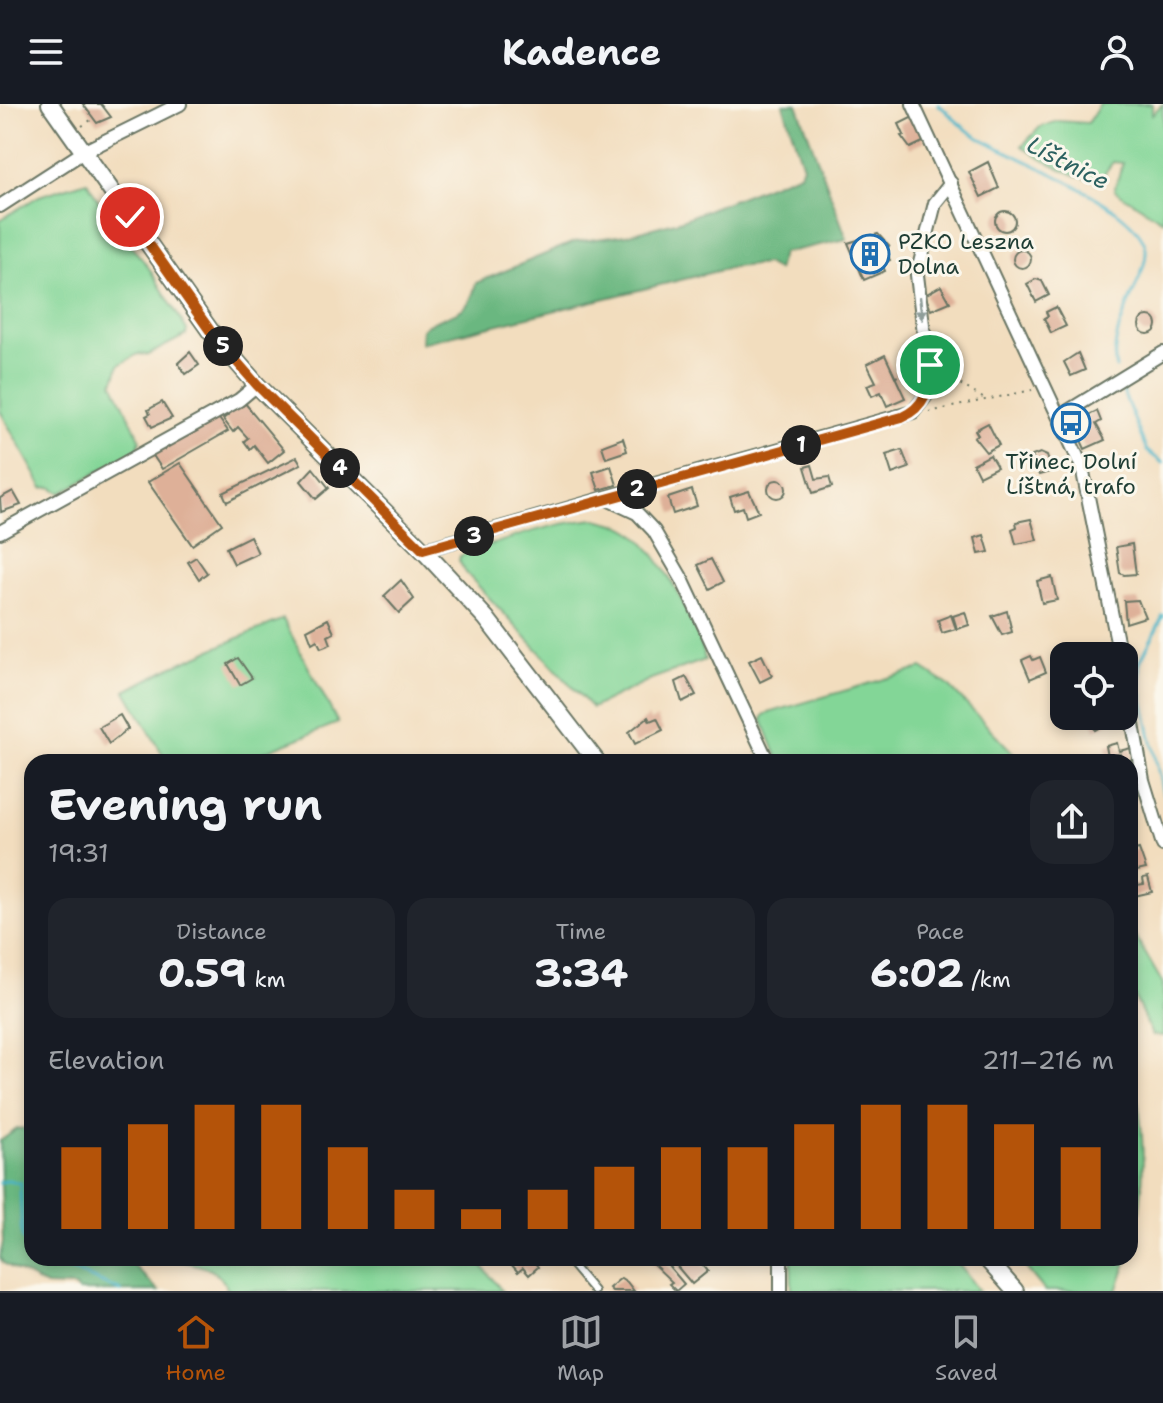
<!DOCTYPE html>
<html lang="en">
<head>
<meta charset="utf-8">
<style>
	body { margin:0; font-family:"Shantell Sans",sans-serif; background:#20242c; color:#f1f3f6; height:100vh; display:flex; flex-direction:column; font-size:30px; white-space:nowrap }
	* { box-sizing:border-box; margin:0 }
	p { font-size:26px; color:#9ea1a6 }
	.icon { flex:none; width:44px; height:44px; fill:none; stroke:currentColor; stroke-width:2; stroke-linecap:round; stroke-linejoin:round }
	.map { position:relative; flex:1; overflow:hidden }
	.drawer { position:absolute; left:24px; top:650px; width:1114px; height:512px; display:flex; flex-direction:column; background:#171b24; border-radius:24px; box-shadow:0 4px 12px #0003 }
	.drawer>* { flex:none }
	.buttons { position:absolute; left:1050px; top:538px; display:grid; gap:16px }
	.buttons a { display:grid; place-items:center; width:88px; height:88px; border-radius:16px; background:#171b24; box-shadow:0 4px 12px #0003; font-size:40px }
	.pin { position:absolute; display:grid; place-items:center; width:68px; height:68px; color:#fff; margin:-34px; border:4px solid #fff; border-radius:50%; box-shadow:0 2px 8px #0007 }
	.km { position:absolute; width:40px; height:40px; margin:-20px; border-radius:50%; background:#222; color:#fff; font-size:22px; line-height:40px; text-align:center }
	.round { display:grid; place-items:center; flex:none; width:84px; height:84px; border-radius:24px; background:#20242c }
	.overview { display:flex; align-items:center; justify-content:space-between; height:136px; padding:0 24px }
	h1 { font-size:44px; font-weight:700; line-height:60px }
	.stats { display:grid; grid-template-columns:repeat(3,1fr); gap:12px; height:136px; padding:8px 24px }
	.stats div { display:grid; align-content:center; border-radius:20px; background:#20242c; text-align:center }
	.stats b { font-size:40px; font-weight:700 }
	.stats small { font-size:22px; font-weight:400 }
	.stats p { font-size:22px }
	.chart { height:224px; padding:16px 24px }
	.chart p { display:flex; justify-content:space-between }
	.chart svg { width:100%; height:144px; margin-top:8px; stroke:#b45309; stroke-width:6 }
	header { display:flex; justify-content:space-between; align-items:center; height:104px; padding:0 24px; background:#171b24; font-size:36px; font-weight:700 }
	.dock { display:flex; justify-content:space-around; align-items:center; height:112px; border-top:2px solid #363941; background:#171b24; font-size:22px; color:#9ea1a6 }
	.dock a { display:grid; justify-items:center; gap:4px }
	.dock .current { color:#b45309 }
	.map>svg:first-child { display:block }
</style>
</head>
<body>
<header><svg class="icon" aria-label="menu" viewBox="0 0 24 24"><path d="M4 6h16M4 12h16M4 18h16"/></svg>Kadence<svg class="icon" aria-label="person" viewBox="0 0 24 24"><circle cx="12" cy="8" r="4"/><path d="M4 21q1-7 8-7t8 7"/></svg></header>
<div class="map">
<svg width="1163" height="1187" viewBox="0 0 1163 1187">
	<rect width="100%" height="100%" fill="#fbf7ec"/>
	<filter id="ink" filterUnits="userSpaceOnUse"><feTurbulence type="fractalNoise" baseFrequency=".0125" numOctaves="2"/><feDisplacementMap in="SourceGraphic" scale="16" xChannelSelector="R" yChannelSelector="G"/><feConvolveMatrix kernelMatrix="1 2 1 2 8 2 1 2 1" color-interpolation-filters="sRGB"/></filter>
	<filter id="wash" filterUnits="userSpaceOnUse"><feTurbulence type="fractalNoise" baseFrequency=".006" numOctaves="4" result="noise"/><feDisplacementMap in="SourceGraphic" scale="32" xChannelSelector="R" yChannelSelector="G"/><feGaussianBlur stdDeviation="1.8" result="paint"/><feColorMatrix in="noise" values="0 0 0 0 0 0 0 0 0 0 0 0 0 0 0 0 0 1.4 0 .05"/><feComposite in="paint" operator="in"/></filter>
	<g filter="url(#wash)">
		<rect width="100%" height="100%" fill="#f2ddbe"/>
		<g fill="#83d697" stroke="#518a66" stroke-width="2">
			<path d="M1100,0h52v10l11,-10v117l-49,-31 9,-27 -10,-1 -12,16c-13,9 -66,-22 -79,-32l18,-19 18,-6 30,2z"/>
			<polygon points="87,77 113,121 147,161 187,226 186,231 148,251 138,250 119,261 113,279 140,335 138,345 61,389 51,383 43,384 0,307 0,116 39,92"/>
			<path d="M596,415c11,3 26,5 35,12 31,24 66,92 74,129l-54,19 -59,29 -126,-135 -7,-12 1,-5c44,-16 89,-33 136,-37z"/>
			<polygon points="283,515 338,619 239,658 167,658 126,587 171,563"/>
			<polygon points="922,564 948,581 1022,658 779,658 762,615 765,610"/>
			<polygon points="1133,828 1163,880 1163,932 1152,931 1130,883 1130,829"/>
			<path d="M1130,967c17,52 17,128 0,181z"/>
			<path d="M162,1154h314l26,33h-274c-9,-28 -41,-28 -66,-33z"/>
			<polygon points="791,1154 954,1154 979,1187 792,1187"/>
			<polygon points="1018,1154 1128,1154 1117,1187 1045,1187"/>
		</g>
		<g fill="#6ab780" stroke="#447a5a" stroke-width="2">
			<path d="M783,0h14l50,135 -65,14 -5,17 -11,-6 -32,3 -313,76 1,-14c28,-21 46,-8 54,-46l98,-41 52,-7 53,-14 121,-48 3,-7z"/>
			<polygon points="32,1024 32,1154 126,1154 159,1187 78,1187 74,1183 46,1182 3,1159 0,1153 3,1138 0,1037 17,1025"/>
		</g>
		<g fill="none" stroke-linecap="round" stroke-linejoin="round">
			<g stroke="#4ab4c7" stroke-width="3">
				<path d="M938,0c12,10 24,24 38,32 41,23 152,65 169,108 9,26 -39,81 -29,124"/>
				<polyline points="1121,283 1147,347 1163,359"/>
				<polyline points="1163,512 1140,558 1141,586 1163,690"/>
				<polyline points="0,1079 8,1076 20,1079 22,1133 32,1145"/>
				<polyline points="44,1154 121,1187"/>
			</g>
		</g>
		<g id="blocks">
			<g fill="#deb098">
				<polygon points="83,0 101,0 111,13 97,19"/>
				<polygon points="913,13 925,37 910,44 901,32 904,31 899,20"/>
				<polygon points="988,58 999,84 981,93 969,68"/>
				<circle cx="1005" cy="117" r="10"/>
				<polygon points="878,130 889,142 884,144 890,156 882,160 885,167 864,176 848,139"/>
				<circle cx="1022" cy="155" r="9"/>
				<polygon points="1036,175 1042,177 1049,191 1036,198 1027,180"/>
				<polygon points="941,182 950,198 931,206 925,191"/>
				<polygon points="1056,203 1066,222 1051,229 1044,214 1048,212 1046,208"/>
				<circle cx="1148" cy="221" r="9"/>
				<polygon points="190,248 199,261 186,270 178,259"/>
				<polygon points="1078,249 1085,266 1071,272 1064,258"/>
				<polygon points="885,251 905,294 887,302 881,288 872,292 867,281 876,278 867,260"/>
				<polygon points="162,298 172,314 152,323 146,312 150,310 148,306"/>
				<polygon points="244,298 284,346 268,359 254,341 250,345 244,337 248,334 238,323 233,328 223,315"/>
				<polygon points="1097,307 1101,317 1096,320 1105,336 1085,345 1073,319"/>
				<polygon points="217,312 228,327 162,365 152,350"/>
				<polygon points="988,319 999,341 986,348 974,333 978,331 975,326"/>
				<polygon points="623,334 627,347 606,354 602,342"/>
				<polygon points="902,346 909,364 892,370 886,351"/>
				<polygon points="1040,349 1047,352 1052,367 1039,371 1032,352"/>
				<polygon points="990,351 997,363 979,372 973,360"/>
				<polygon points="297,353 301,360 227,398 223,389"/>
				<polygon points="180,359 222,420 192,441 148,378"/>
				<polygon points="812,361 816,375 829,373 832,383 813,389 805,363"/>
				<polygon points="611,362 617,381 599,386 593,368"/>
				<polygon points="313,364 329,384 316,395 301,377"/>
				<circle cx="777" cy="385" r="9"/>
				<polygon points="692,386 697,402 673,410 668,394"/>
				<polygon points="13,387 21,401 1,408 0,394"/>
				<polygon points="749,387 759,408 746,413 743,403 734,406 730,393"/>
				<polygon points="1031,415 1037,436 1016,440 1012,425 1017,423 1016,418"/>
				<polygon points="984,431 989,448 979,450 975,434"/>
				<polygon points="250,432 258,449 234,460 226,444"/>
				<polygon points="1132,440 1136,470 1124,471 1120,469 1116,443"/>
				<polygon points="196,453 207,469 199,475 188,458"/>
				<polygon points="711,455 723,478 710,485 698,461"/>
				<polygon points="1052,473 1057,496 1042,499 1037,477"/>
				<polygon points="401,476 414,495 399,509 384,492"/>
				<polygon points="1138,496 1145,513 1126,519 1124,497"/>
				<polygon points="1007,507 1012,528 1002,531 992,512"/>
				<polygon points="965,508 969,521 957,525 953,512"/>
				<polygon points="951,511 956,525 942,529 938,516"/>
				<polygon points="328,515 334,529 328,532 331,540 321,544 317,536 312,539 307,526"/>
				<polygon points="762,551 772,572 760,578 749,557"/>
				<polygon points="1031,552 1033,556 1040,553 1046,568 1030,575 1022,556"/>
				<polygon points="238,554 252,574 240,581 228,560"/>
				<polygon points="686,573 696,591 682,598 676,578"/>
				<polygon points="120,611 128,625 109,640 99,623"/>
				<polygon points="1091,612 1108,612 1110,618 1095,626"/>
				<polygon points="648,613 650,617 657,614 663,626 635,640 629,628"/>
				<polygon points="1117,639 1119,647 1131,644 1133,655 1122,658 1120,650 1108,653 1106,642"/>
				<polygon points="1139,745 1146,765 1132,768 1130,747"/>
				<polygon points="1148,773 1152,788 1130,793 1130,782 1144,780 1143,774"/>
				<polygon points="517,1154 531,1154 538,1163 529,1171 523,1164 518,1168 511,1160"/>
				<polygon points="652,1154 662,1154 684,1180 676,1187 669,1180 672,1178 649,1156"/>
				<polygon points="670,1154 697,1154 708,1167 692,1180"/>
				<polygon points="621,1174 627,1178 634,1187 612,1187 609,1184"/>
			</g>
		</g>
	</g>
	<g filter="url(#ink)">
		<use href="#blocks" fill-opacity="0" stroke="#697564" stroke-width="2"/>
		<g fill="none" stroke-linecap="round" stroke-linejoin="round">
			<defs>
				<polyline id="service" points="572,1161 594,1187"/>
				<g id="minor">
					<polyline points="913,0 1082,363 1120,552"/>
					<polyline points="0,102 85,47 180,0"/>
					<polyline points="1060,312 1163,249"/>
					<polyline points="605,394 913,308 925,293 930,279 917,171 935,99 951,79"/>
					<polyline points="0,428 239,296 257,281"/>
					<polyline points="423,446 605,394 637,409 654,427 682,475 768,658"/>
					<polyline points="1124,570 1143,676 1163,741"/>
					<polyline points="781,1154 781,1187"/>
				</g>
				<g id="tertiary">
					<polyline points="50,0 211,228 257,281 423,446 486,514 597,658"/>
					<polyline points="986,1154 1015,1187"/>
				</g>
			</defs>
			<use href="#service" stroke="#697564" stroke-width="10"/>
			<use href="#minor" stroke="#697564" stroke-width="16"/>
			<use href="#tertiary" stroke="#697564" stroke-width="20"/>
			<g stroke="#697564" stroke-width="2" stroke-dasharray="2 6" stroke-linecap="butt">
				<polyline points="82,22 94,14"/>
				<polyline points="940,268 986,296"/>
				<polyline points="896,273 917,263"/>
				<polyline points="929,308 1032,286"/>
			</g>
			<use href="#service" stroke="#fff" stroke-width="6"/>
			<use href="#minor" stroke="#fff" stroke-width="12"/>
			<use href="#tertiary" stroke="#fff" stroke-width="16"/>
		</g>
		<defs><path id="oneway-solid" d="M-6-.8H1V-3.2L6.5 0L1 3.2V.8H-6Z" transform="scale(2)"/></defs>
		<use fill="#8f9e9a" href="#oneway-solid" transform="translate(921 204) rotate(83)"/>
	</g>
	<g fill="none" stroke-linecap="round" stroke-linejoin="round" filter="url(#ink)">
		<defs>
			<path id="route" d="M130,113l81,115 46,53 166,165 479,-133c23,-10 28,-29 28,-52"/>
		</defs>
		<use href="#route" stroke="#fff" stroke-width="16"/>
		<use href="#route" stroke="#b45309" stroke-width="10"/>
	</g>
	<defs>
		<symbol id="building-ring" viewBox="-11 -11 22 22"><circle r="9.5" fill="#fbf7ec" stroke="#1f6fb2" stroke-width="1.5"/><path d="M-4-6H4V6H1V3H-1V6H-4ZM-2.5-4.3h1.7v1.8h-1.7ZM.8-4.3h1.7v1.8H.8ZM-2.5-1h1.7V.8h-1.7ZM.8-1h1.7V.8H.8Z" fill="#1f6fb2"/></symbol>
		<symbol id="bus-ring" viewBox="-11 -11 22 22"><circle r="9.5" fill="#fbf7ec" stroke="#1f6fb2" stroke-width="1.5"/><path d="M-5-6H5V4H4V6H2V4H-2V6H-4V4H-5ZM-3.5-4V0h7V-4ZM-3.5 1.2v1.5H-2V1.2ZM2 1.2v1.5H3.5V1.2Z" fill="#1f6fb2"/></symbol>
	</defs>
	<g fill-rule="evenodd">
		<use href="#building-ring" x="848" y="128" width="44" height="44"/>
		<use href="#bus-ring" x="1049" y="297" width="44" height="44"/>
	</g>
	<g text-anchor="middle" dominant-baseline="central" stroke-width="6" stroke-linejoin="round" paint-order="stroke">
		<g font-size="22" fill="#1f3d34" stroke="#fbf7ec" text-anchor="start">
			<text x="898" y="137">PZKO Leszna<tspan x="898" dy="25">Dolna</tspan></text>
			<text x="1071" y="357" text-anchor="middle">Třinec, Dolní<tspan x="1071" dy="25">Líštná, trafo</tspan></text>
		</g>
		<g font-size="24" font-style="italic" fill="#2c6160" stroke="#fbf7ec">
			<text transform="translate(1068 59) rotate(27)">Líštnice</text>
		</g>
	</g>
</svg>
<div class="buttons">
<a><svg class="icon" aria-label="locate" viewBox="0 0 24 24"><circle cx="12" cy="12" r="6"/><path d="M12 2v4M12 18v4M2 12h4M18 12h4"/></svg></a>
</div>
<div class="pin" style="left:930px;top:261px;background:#1e9e55"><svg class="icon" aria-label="arrive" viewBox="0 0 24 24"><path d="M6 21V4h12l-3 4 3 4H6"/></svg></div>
<div class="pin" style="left:130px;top:113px;background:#d93025"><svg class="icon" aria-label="check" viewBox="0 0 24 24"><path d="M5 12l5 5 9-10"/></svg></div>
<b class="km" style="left:801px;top:341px">1</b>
<b class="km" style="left:637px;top:385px">2</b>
<b class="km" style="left:474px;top:432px">3</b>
<b class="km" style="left:340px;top:364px">4</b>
<b class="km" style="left:223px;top:242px">5</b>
<section class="drawer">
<div class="overview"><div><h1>Evening run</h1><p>19:31</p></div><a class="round"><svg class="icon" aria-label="share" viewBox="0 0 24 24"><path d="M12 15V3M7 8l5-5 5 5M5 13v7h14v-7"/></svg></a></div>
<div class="stats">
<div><p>Distance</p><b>0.59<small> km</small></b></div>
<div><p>Time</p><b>3:34</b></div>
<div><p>Pace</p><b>6:02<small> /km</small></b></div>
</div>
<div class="chart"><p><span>Elevation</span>211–216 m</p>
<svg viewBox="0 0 160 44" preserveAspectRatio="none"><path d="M5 44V19M15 44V12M25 44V6M35 44V6M45 44V19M55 44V32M65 44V38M75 44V32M85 44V25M95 44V19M105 44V19M115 44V12M125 44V6M135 44V6M145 44V12M155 44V19"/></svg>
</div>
</section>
</div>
<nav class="dock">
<a class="current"><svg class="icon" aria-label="home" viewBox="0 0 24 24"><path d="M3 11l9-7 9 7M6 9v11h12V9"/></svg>Home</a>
<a><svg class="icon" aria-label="map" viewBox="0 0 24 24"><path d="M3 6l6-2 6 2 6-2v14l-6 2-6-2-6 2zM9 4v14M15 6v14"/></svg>Map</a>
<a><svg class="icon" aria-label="saved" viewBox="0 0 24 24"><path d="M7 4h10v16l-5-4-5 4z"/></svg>Saved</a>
</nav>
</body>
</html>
